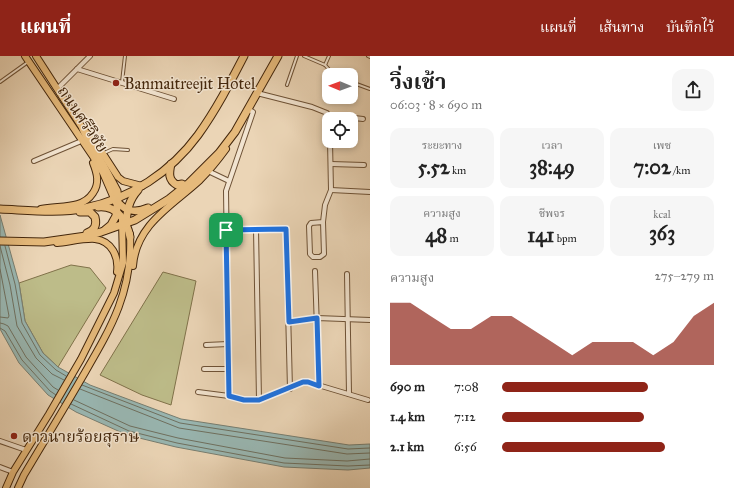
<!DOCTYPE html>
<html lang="th">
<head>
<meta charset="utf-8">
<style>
	body { margin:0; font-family:"IM FELL Great Primer","Noto Serif Thai",serif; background:#f6f6f6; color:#222; height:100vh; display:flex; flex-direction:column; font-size:15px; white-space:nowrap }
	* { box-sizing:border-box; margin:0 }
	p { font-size:13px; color:#767676 }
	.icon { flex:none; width:22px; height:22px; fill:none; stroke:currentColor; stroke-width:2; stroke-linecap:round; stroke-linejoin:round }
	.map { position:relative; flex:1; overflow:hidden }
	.side { display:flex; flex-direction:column; background:#fff; width:364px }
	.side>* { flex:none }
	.needle { width:26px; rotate:271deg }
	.buttons { position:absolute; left:322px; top:12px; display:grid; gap:8px }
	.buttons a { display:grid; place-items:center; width:36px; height:36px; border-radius:8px; background:#fff; box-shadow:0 2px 6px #0003; font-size:20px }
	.pin { position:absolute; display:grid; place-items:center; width:34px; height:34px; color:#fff; margin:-17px; border-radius:8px; box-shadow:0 2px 6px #0006 }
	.round { display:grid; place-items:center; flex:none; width:42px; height:42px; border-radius:12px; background:#f6f6f6 }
	.headline { display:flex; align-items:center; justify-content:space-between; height:68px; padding:0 20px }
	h1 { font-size:22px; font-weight:700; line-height:30px }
	.figures { display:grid; grid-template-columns:repeat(3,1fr); gap:6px; height:68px; padding:4px 20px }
	.figures div { display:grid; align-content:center; border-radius:10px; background:#f6f6f6; text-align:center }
	.figures b { font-size:20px; font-weight:700 }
	.figures small { font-size:11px; font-weight:400 }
	.figures p { font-size:11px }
	.chart { height:112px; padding:8px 20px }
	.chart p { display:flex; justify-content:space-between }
	.chart svg { width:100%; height:72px; margin-top:4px; fill:#8f2418; opacity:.7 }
	ul { padding:0 20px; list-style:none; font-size:13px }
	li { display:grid; grid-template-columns:64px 48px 1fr; align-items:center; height:30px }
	li i { height:10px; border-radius:5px; background:#8f2418 }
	header { display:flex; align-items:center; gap:24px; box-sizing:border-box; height:56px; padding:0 20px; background:#8f2418; color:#fff }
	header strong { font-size:19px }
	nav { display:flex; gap:22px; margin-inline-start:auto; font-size:14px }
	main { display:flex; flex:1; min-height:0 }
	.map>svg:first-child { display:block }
</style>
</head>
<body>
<header>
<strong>แผนที่</strong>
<nav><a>แผนที่</a><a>เส้นทาง</a><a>บันทึกไว้</a></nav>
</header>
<main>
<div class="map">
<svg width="370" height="432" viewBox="0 0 370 432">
	<rect width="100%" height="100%" fill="#ebd5b6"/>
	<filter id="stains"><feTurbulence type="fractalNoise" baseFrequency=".005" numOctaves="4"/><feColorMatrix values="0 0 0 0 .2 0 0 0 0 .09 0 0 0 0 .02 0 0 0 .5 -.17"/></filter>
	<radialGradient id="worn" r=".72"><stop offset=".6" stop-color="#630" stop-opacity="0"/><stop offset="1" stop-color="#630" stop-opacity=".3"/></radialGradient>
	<g fill="#bdbc89" stroke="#80724a">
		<polygon points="71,209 90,212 106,232 58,311 43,297 25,265 19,227"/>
		<polygon points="163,216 196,225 171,349 142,339 100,319"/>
	</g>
	<polygon fill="#99b8b4" stroke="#777e71" points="0,159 19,227 25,265 43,297 58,311 90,329 181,363 349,389 370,388 370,412 348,414 284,411 176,391 127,379 76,356 48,339 19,307 0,273"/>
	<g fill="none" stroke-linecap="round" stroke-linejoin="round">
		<g stroke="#6e7060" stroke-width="1">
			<polyline points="0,190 10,229 17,270 36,302 52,318 64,324"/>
			<polyline points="5,190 15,228 22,267 40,299 56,314 66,320"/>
			<polyline points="0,213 9,260 8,262 0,261"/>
			<polyline points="0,267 4,268 8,270 26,301 53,331 58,334"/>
			<polyline points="0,272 5,275 22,304 50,335 56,339"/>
			<polyline points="82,329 180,367 348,393 370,392"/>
			<polyline points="80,333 179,372 347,398 370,397"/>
			<polyline points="74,344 130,370 178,382 285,402 347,405 370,403"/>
			<polyline points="71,348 129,375 177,387 284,407 348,410 370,409"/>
		</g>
		<defs>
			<g id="service">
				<polyline points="304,0 325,9 334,19"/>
				<polyline points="368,0 370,1"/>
				<polyline points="325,9 329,0"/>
				<polyline points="0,26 28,6"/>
				<polyline points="122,26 125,0"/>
				<polyline points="351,26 370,33"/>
				<polyline points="287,29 297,0"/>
				<polyline points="104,97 113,93 128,94"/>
			</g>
			<g id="minor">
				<polyline points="77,13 174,43"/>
				<polyline points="57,33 90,0"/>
				<polyline points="257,37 312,51 327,57 330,63"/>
				<polyline points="329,59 363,63"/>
				<polyline points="34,105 79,86"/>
				<polyline points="331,108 364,109"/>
				<polyline points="208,115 229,125"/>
				<polyline points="331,134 370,136"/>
				<polyline points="323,166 324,198 320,201 313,201 310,198 309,170 311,167 323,166 325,149 331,134 330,85"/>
				<polyline points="256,173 259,344"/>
				<polyline points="226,174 286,173 290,333"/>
				<polyline points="315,215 319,330"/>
				<polyline points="347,218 349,338"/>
				<polyline points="289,266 317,262 370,264"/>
				<polyline points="206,289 228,288"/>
				<polyline points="204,313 228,313"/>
				<polyline points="198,336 229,340 244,344 259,344 303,326 308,326 368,344"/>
				<polyline points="229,340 226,135 253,56 248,53"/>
				<polyline points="0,385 26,394"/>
				<polyline points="0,411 13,416"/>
			</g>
			<g id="primary">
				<polyline points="25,0 92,99 103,117 116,147"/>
				<polyline points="36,0 85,76"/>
				<polyline points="84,74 94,84 118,121 123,125 142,130"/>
				<path d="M41,153c18,-4 41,1 52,-16 7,-10 4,-20 0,-30"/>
				<path d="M57,187c11,-1 28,-5 38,-4 17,2 24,18 22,33"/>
				<path d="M133,210c3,-42 40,-61 67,-86 10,-10 18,-20 26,-31"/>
				<polyline points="6,432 13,416 49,358 81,303 114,237 123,207 122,165"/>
				<path d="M18,432l6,-13c19,-32 38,-63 56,-94 29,-50 53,-87 50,-147"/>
			</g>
			<g id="trunk">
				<polyline points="83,73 89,86 103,109 117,135 118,142 116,160 111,169 105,174"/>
				<path d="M171,108c-2,9 -3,16 6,21l5,-1"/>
				<path d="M115,143c9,12 19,15 33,9"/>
				<path d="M98,151c19,-2 29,14 32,30"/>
				<path d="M0,153c26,1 60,5 85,-1 45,-9 86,-36 113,-73 18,-25 32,-52 46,-79"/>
				<path d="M80,156h10l5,5c2,8 0,13 -8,16"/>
				<path d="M126,167c1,-13 3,-23 12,-33"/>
				<polyline points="0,185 44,186 86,180 101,176 135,164 169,143 189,127 219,97 235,76 278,0"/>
			</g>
		</defs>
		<use href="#service" stroke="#6e5236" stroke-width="4"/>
		<use href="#minor" stroke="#6e5236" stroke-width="6"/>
		<use href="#primary" stroke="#44270c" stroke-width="8"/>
		<use href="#trunk" stroke="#44270c" stroke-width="9"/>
		<use href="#service" stroke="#f2e4d0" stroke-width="2"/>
		<use href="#minor" stroke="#f2e4d0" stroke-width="4"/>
		<use href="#primary" stroke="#e6ba7b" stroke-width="6"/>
		<use href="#trunk" stroke="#e6ba7b" stroke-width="7"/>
	</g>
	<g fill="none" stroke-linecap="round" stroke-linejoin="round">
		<defs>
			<polygon id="route" points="286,173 289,266 317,262 319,330 308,326 303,326 259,344 244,344 229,340 226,174"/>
		</defs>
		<use href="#route" stroke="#fff" stroke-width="8"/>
		<use href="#route" stroke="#1a73e8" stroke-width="5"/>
	</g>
	<g fill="#8f2418" stroke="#f2e4d0" stroke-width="1.5">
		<circle cx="116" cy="27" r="4"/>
		<circle cx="14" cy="380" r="4"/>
	</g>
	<g text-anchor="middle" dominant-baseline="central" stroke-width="3" stroke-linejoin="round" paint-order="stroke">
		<g font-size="16" fill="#44270c" stroke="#f2e4d0" text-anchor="start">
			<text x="124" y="27">Banmaitreejit Hotel</text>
			<text x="22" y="380">ดาวนายร้อยสุราษ</text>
		</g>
		<g font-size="16" fill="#44270c" stroke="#f2e4d0">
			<text transform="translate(83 63) rotate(56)">ถนนศรีวิชัย</text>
		</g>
	</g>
	<rect width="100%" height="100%" filter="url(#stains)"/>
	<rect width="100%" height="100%" fill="url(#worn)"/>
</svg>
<div class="buttons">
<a><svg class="needle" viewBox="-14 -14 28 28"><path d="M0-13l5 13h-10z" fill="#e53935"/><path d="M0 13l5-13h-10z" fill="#767676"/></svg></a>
<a><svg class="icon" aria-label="locate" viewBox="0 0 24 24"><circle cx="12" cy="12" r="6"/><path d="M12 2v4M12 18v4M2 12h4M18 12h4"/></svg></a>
</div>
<div class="pin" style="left:226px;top:174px;background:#1e9e55"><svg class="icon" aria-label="arrive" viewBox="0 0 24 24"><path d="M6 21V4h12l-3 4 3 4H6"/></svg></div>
</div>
<section class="side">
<div class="headline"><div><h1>วิ่งเช้า</h1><p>06:03 · 8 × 690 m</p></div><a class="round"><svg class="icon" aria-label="share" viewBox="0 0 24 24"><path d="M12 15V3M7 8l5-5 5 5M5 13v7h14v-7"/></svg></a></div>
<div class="figures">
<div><p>ระยะทาง</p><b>5.52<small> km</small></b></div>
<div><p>เวลา</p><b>38:49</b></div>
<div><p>เพซ</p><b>7:02<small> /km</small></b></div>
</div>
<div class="figures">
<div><p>ความสูง</p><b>48<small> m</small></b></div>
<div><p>ชีพจร</p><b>141<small> bpm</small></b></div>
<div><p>kcal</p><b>363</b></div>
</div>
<div class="chart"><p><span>ความสูง</span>275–279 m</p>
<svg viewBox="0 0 160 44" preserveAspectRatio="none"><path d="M0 44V6L10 6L20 14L30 22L40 22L50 14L60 14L70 22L80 30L90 38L100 30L110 30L120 30L130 38L140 30L150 14L160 6V44z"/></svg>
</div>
<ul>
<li><b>690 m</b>7:08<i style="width:69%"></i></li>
<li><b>1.4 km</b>7:12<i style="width:67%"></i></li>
<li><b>2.1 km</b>6:56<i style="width:77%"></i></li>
</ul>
</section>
</main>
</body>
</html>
